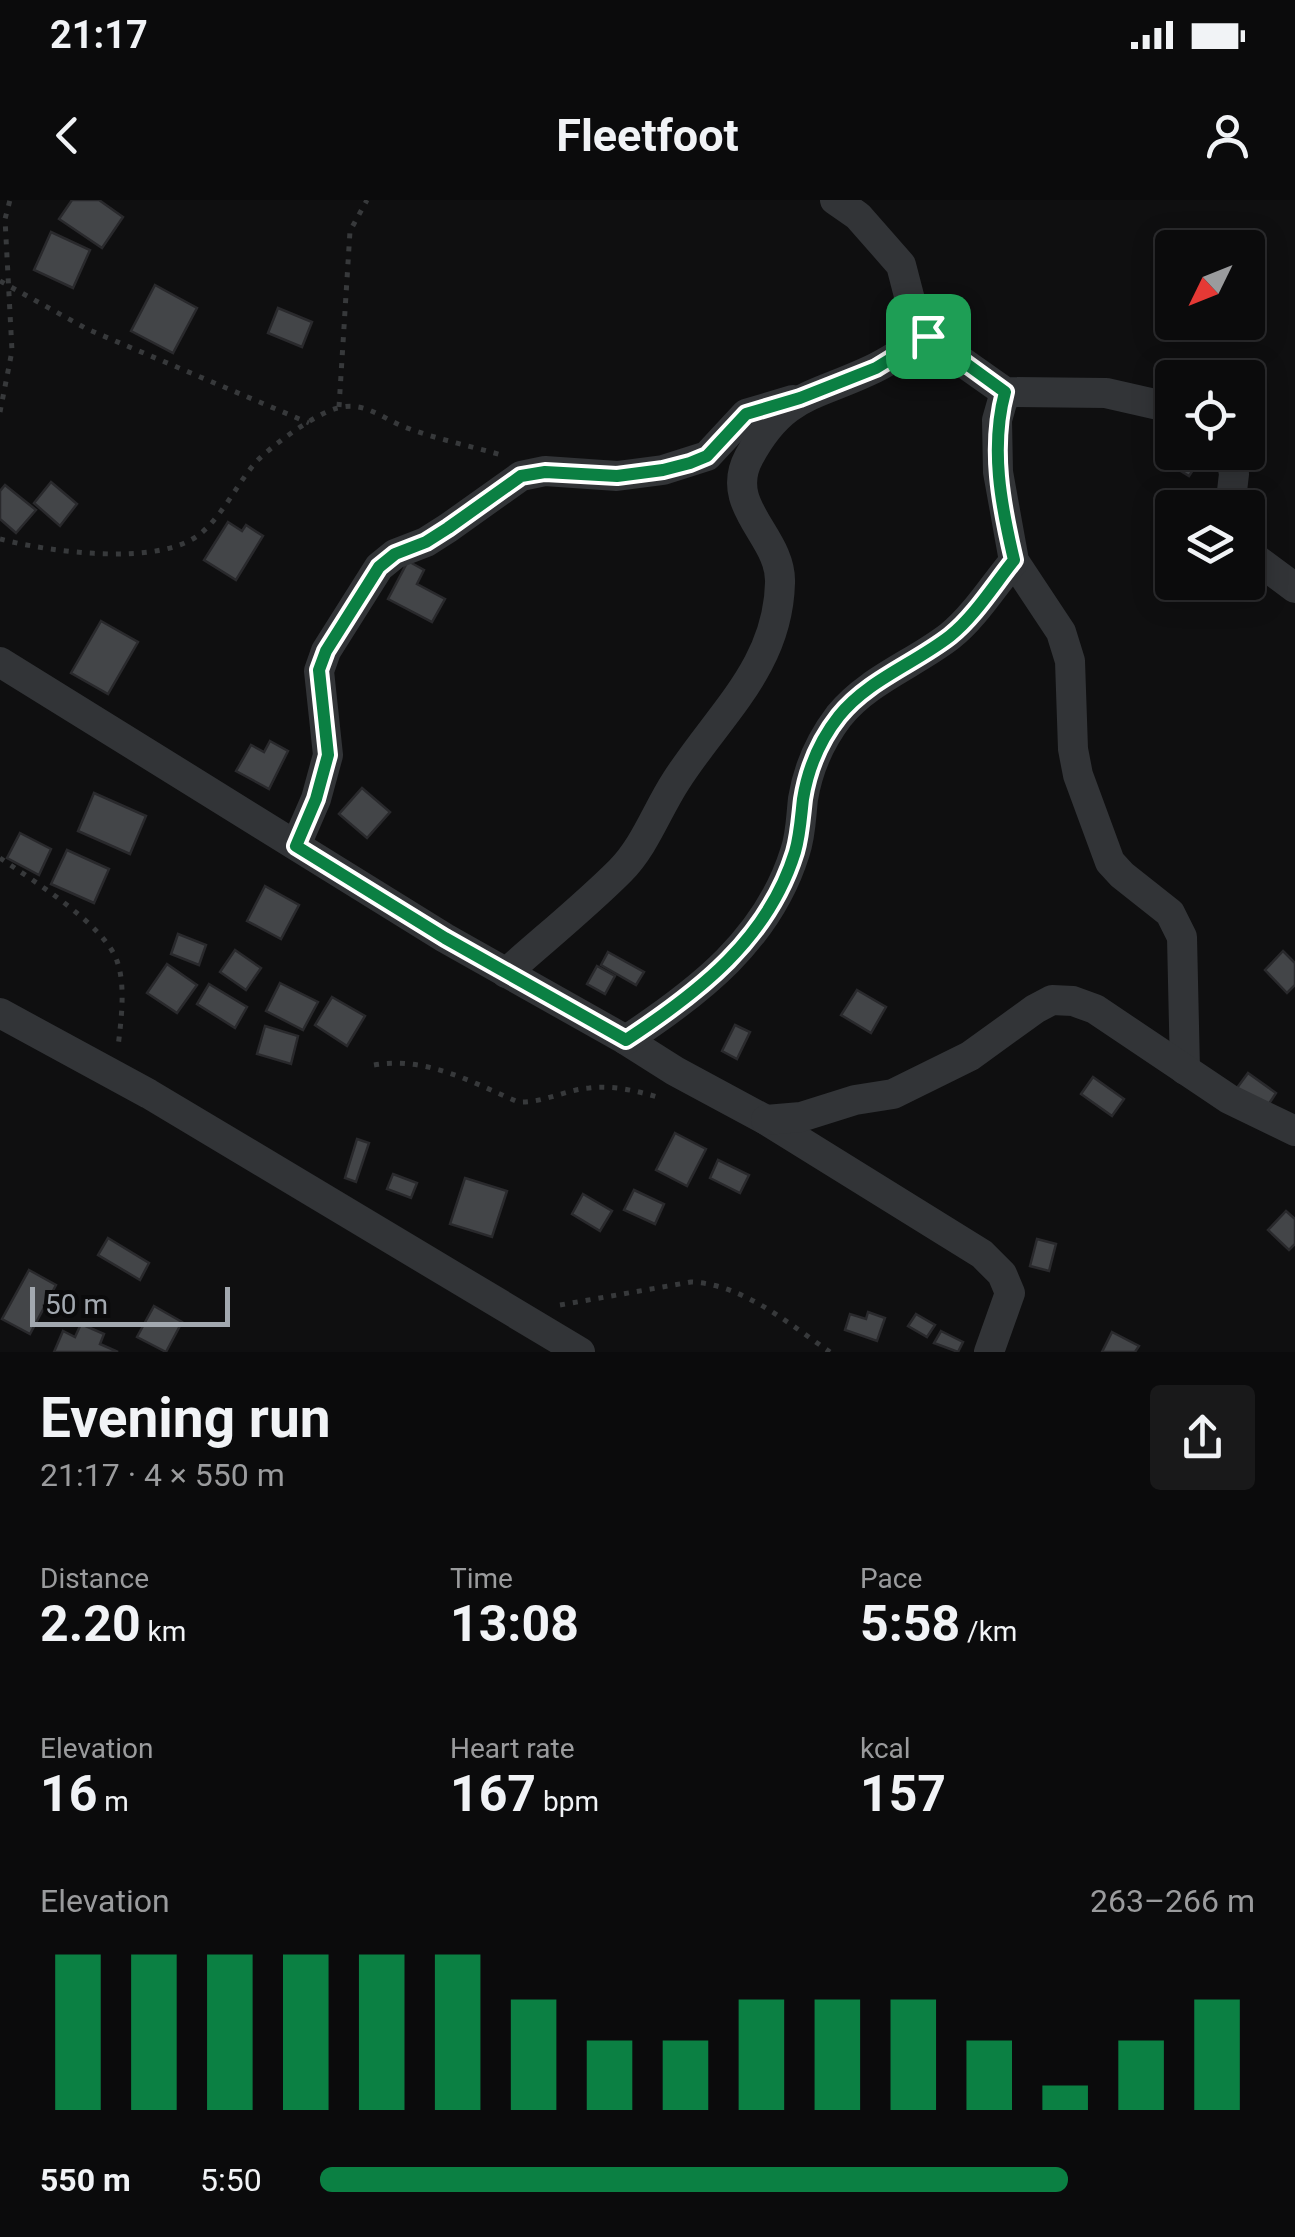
<!DOCTYPE html>
<html lang="en">
<head>
<meta charset="utf-8">
<style>
	body { margin:0; font-family:Roboto,sans-serif; background:#19191a; color:#f1f3f6; height:100vh; display:flex; flex-direction:column; font-size:38px; white-space:nowrap }
	* { box-sizing:border-box; margin:0 }
	p { font-size:32px; color:#9a9b9d }
	.icon { flex:none; width:55px; height:55px; fill:none; stroke:currentColor; stroke-width:2; stroke-linecap:round; stroke-linejoin:round }
	.map { position:relative; height:1152px; overflow:hidden }
	.panel { display:flex; flex-direction:column; background:#0b0b0c; flex:1 }
	.panel>* { flex:none }
	.needle { width:65px; rotate:227deg }
	.tools { position:absolute; left:1155px; top:30px; display:grid; gap:20px }
	.tools a { display:grid; place-items:center; width:110px; height:110px; border-radius:10px; background:#0b0b0c; box-shadow:0 5px 25px #0003,0 0 0 2px #2b2b2d; font-size:50px }
	.scale { position:absolute; left:30px; bottom:25px; width:200px; box-sizing:border-box; padding-left:10px; border:5px solid #a2a8af; border-top:0; font-size:28px; line-height:35px; white-space:nowrap; color:#a2a8af; -webkit-text-stroke:8px #0a0a0b; paint-order:stroke }
	.pin { position:absolute; display:grid; place-items:center; width:85px; height:85px; color:#fff; margin:-42px; border-radius:20px; box-shadow:0 5px 15px #0006 }
	.round { display:grid; place-items:center; flex:none; width:105px; height:105px; border-radius:10px; background:#19191a }
	.summary { display:flex; align-items:center; justify-content:space-between; height:170px; padding:0 40px }
	h1 { font-size:55px; font-weight:700; line-height:75px }
	.metrics { display:grid; grid-template-columns:repeat(3,1fr); gap:15px; height:170px; padding:10px 40px }
	.metrics div { display:grid; align-content:center }
	.metrics b { font-size:50px; font-weight:700 }
	.metrics small { font-size:28px; font-weight:400 }
	.metrics p { font-size:28px }
	.chart { height:280px; padding:20px 40px }
	.chart p { display:flex; justify-content:space-between }
	.chart svg { width:100%; height:180px; margin-top:10px; stroke:#0b8043; stroke-width:6 }
	ul { padding:0 40px; list-style:none; font-size:32px }
	li { display:grid; grid-template-columns:160px 120px 1fr; align-items:center; height:75px }
	li i { height:25px; border-radius:12px; background:#0b8043 }
	.status { display:flex; justify-content:space-between; align-items:center; height:70px; padding:0 50px; background:#0b0b0c; direction:ltr }
	.status svg { height:28px; fill:currentColor }
	header { display:flex; justify-content:space-between; align-items:center; height:130px; padding:0 40px; background:#0b0b0c; font-size:45px; font-weight:700 }
	.map>svg:first-child { display:block }
</style>
</head>
<body>
<div class="status"><b>21:17</b><svg viewBox="0 0 49 12"><path d="M0 12V9h3v3zM5 12V6h3v6zM10 12V3h3v9zM15 12V0h3v12zM26 1h20v11H26zM47 4h2v5h-2z"/></svg></div>
<header><svg class="icon" aria-label="back" viewBox="0 0 24 24"><path d="M15 5l-7 7 7 7"/></svg>Fleetfoot<svg class="icon" aria-label="person" viewBox="0 0 24 24"><circle cx="12" cy="8" r="4"/><path d="M4 21q1-7 8-7t8 7"/></svg></header>
<div class="map">
<svg width="1295" height="1152" viewBox="0 0 1295 1152">
	<rect width="100%" height="100%" fill="#0f0f10"/>
	<g fill="#434548" stroke="#29292c" stroke-width="2.5">
		<polygon points="72,0 99,0 123,17 102,48 59,19"/>
		<polygon points="51,32 90,50 73,88 34,70"/>
		<polygon points="155,85 197,108 173,153 131,131"/>
		<polygon points="278,108 312,122 302,147 268,133"/>
		<polygon points="1186,252 1199,261 1189,276 1176,268"/>
		<polygon points="51,282 77,304 60,326 34,303"/>
		<polygon points="5,285 36,310 16,333 0,319 0,291"/>
		<polygon points="228,322 242,331 246,325 263,336 236,380 204,360"/>
		<polygon points="408,361 424,370 417,384 445,399 432,422 388,399"/>
		<polygon points="101,421 138,442 108,494 71,473"/>
		<polygon points="270,541 288,551 269,589 236,571 251,545 264,552"/>
		<polygon points="362,588 390,612 367,638 339,614"/>
		<polygon points="94,593 146,616 130,654 78,631"/>
		<polygon points="20,633 51,649 39,675 7,658"/>
		<polygon points="67,650 109,669 94,703 51,684"/>
		<polygon points="265,686 299,705 281,739 247,721"/>
		<polygon points="178,734 206,745 199,765 171,754"/>
		<polygon points="235,750 261,768 246,790 220,772"/>
		<polygon points="1283,751 1295,763 1295,785 1287,793 1265,770"/>
		<polygon points="608,752 644,772 636,785 601,765"/>
		<polygon points="167,764 197,785 177,813 147,793"/>
		<polygon points="597,766 615,776 605,794 587,784"/>
		<polygon points="280,783 318,802 303,830 266,811"/>
		<polygon points="209,784 247,807 235,828 197,804"/>
		<polygon points="857,790 886,807 871,833 841,815"/>
		<polygon points="332,797 365,816 347,846 315,825"/>
		<polygon points="735,825 750,832 737,859 722,851"/>
		<polygon points="265,826 298,836 291,864 257,854"/>
		<polygon points="1248,873 1276,893 1263,913 1234,892"/>
		<polygon points="1093,877 1124,899 1112,916 1081,894"/>
		<polygon points="675,933 706,949 687,986 656,970"/>
		<polygon points="357,939 369,943 356,982 345,978"/>
		<polygon points="718,960 749,975 740,993 710,978"/>
		<polygon points="393,974 417,983 411,998 387,989"/>
		<polygon points="465,978 507,991 492,1037 450,1024"/>
		<polygon points="634,990 664,1004 655,1024 624,1010"/>
		<polygon points="583,994 612,1011 600,1031 572,1014"/>
		<polygon points="1286,1011 1295,1019 1295,1044 1289,1050 1268,1030"/>
		<polygon points="108,1038 149,1063 140,1080 98,1055"/>
		<polygon points="1037,1039 1056,1044 1049,1071 1030,1066"/>
		<polygon points="29,1070 56,1085 30,1134 2,1119"/>
		<polygon points="154,1106 182,1122 166,1152 137,1137"/>
		<polygon points="868,1112 885,1118 877,1141 845,1130 850,1114 866,1119"/>
		<polygon points="916,1114 935,1125 927,1137 908,1126"/>
		<polygon points="81,1124 104,1134 100,1144 118,1152 54,1152 63,1131 75,1137"/>
		<polygon points="941,1131 963,1142 958,1152 934,1143"/>
		<polygon points="1112,1132 1139,1146 1135,1152 1102,1152"/>
	</g>
	<g fill="none" stroke-linecap="round" stroke-linejoin="round">
		<g stroke="#37393b" stroke-width="5" stroke-dasharray="5 8" stroke-linecap="butt">
			<polyline points="0,81 87,129 309,223"/>
			<polyline points="339,207 350,31 367,0"/>
			<polyline points="0,212 12,151 5,19 10,0"/>
			<path d="M0,339c49,13 159,28 200,-5 24,-20 36,-49 56,-72 15,-16 60,-49 82,-54 25,-7 43,9 64,18 33,13 69,20 103,30"/>
			<path d="M0,658c32,22 105,67 117,103 9,24 4,61 1,86"/>
			<path d="M374,865c51,-9 98,17 144,37 25,1 47,-12 71,-14 25,-3 48,3 72,10"/>
			<path d="M560,1105l131,-23c52,2 98,42 139,70"/>
		</g>
		<g stroke="#323437" stroke-width="30">
			<polyline points="835,0 858,16 901,65 915,119 927,137 1005,192 1106,193 1172,208"/>
			<polyline points="1005,192 997,220 998,272 1014,361 1061,432 1070,461 1073,549 1078,575 1110,662 1122,675 1170,713 1182,737 1185,870"/>
			<polyline points="1230,308 1234,274 1230,252"/>
			<polyline points="1248,347 1256,359 1295,388"/>
			<polyline points="0,462 445,738 626,840 675,871 766,920 982,1054 1002,1074 1010,1093 989,1152"/>
			<polyline points="296,645 316,599 328,555 319,471 326,451 379,367 395,354 426,342 448,328 521,276 545,271 617,276 663,270 707,256 746,214 793,200"/>
			<path d="M506,773c38,-34 78,-66 114,-102 25,-25 37,-61 56,-90 42,-66 102,-114 104,-198 2,-47 -58,-76 -31,-126 35,-65 67,-60 126,-89 18,-9 35,-21 52,-31"/>
			<polyline points="0,813 149,894 580,1152"/>
			<path d="M626,840c73,-48 142,-101 169,-188 6,-17 6,-36 8,-53 5,-31 17,-58 36,-83 29,-36 75,-52 111,-80 24,-19 44,-51 64,-75"/>
			<polyline points="766,920 801,917 855,900 893,894 970,856 1035,809 1052,800 1073,801 1095,809 1229,899 1295,931"/>
		</g>
	</g>
	<g fill="none" stroke-linecap="round" stroke-linejoin="round">
		<defs>
			<path id="route" d="M928,136l77,56c-15,56 -4,113 9,168 -20,25 -40,57 -64,76 -36,28 -82,44 -111,80 -19,24 -31,52 -36,83 -2,17 -3,36 -8,53 -27,87 -96,140 -169,188l-181,-102 -149,-92 20,-47 12,-44 -9,-85 7,-19 53,-84 16,-13 31,-12 22,-14 73,-52 24,-4 72,4 46,-6 27,-7 17,-7 39,-42 54,-16 76,-30z"/>
		</defs>
		<use href="#route" stroke="#fff" stroke-width="20"/>
		<use href="#route" stroke="#0b8043" stroke-width="12"/>
	</g>
</svg>
<div class="tools">
<a><svg class="needle" viewBox="-14 -14 28 28"><path d="M0-13l5 13h-10z" fill="#e53935"/><path d="M0 13l5-13h-10z" fill="#9a9b9d"/></svg></a>
<a><svg class="icon" aria-label="locate" viewBox="0 0 24 24"><circle cx="12" cy="12" r="6"/><path d="M12 2v4M12 18v4M2 12h4M18 12h4"/></svg></a>
<a><svg class="icon" aria-label="layers" viewBox="0 0 24 24"><path d="M12 4l9 5-9 5-9-5zM3 14l9 5 9-5"/></svg></a>
</div>
<div class="scale">50 m</div>
<div class="pin" style="left:928px;top:136px;background:#1e9e55"><svg class="icon" aria-label="arrive" viewBox="0 0 24 24"><path d="M6 21V4h12l-3 4 3 4H6"/></svg></div>
</div>
<section class="panel">
<div class="summary"><div><h1>Evening run</h1><p>21:17 · 4 × 550 m</p></div><a class="round"><svg class="icon" aria-label="share" viewBox="0 0 24 24"><path d="M12 15V3M7 8l5-5 5 5M5 13v7h14v-7"/></svg></a></div>
<div class="metrics">
<div><p>Distance</p><b>2.20<small> km</small></b></div>
<div><p>Time</p><b>13:08</b></div>
<div><p>Pace</p><b>5:58<small> /km</small></b></div>
</div>
<div class="metrics">
<div><p>Elevation</p><b>16<small> m</small></b></div>
<div><p>Heart rate</p><b>167<small> bpm</small></b></div>
<div><p>kcal</p><b>157</b></div>
</div>
<div class="chart"><p><span>Elevation</span>263–266 m</p>
<svg viewBox="0 0 160 44" preserveAspectRatio="none"><path d="M5 44V6M15 44V6M25 44V6M35 44V6M45 44V6M55 44V6M65 44V17M75 44V27M85 44V27M95 44V17M105 44V17M115 44V17M125 44V27M135 44V38M145 44V27M155 44V17"/></svg>
</div>
<ul>
<li><b>550 m</b>5:50<i style="width:80%"></i></li>
</ul>
</section>
</body>
</html>
